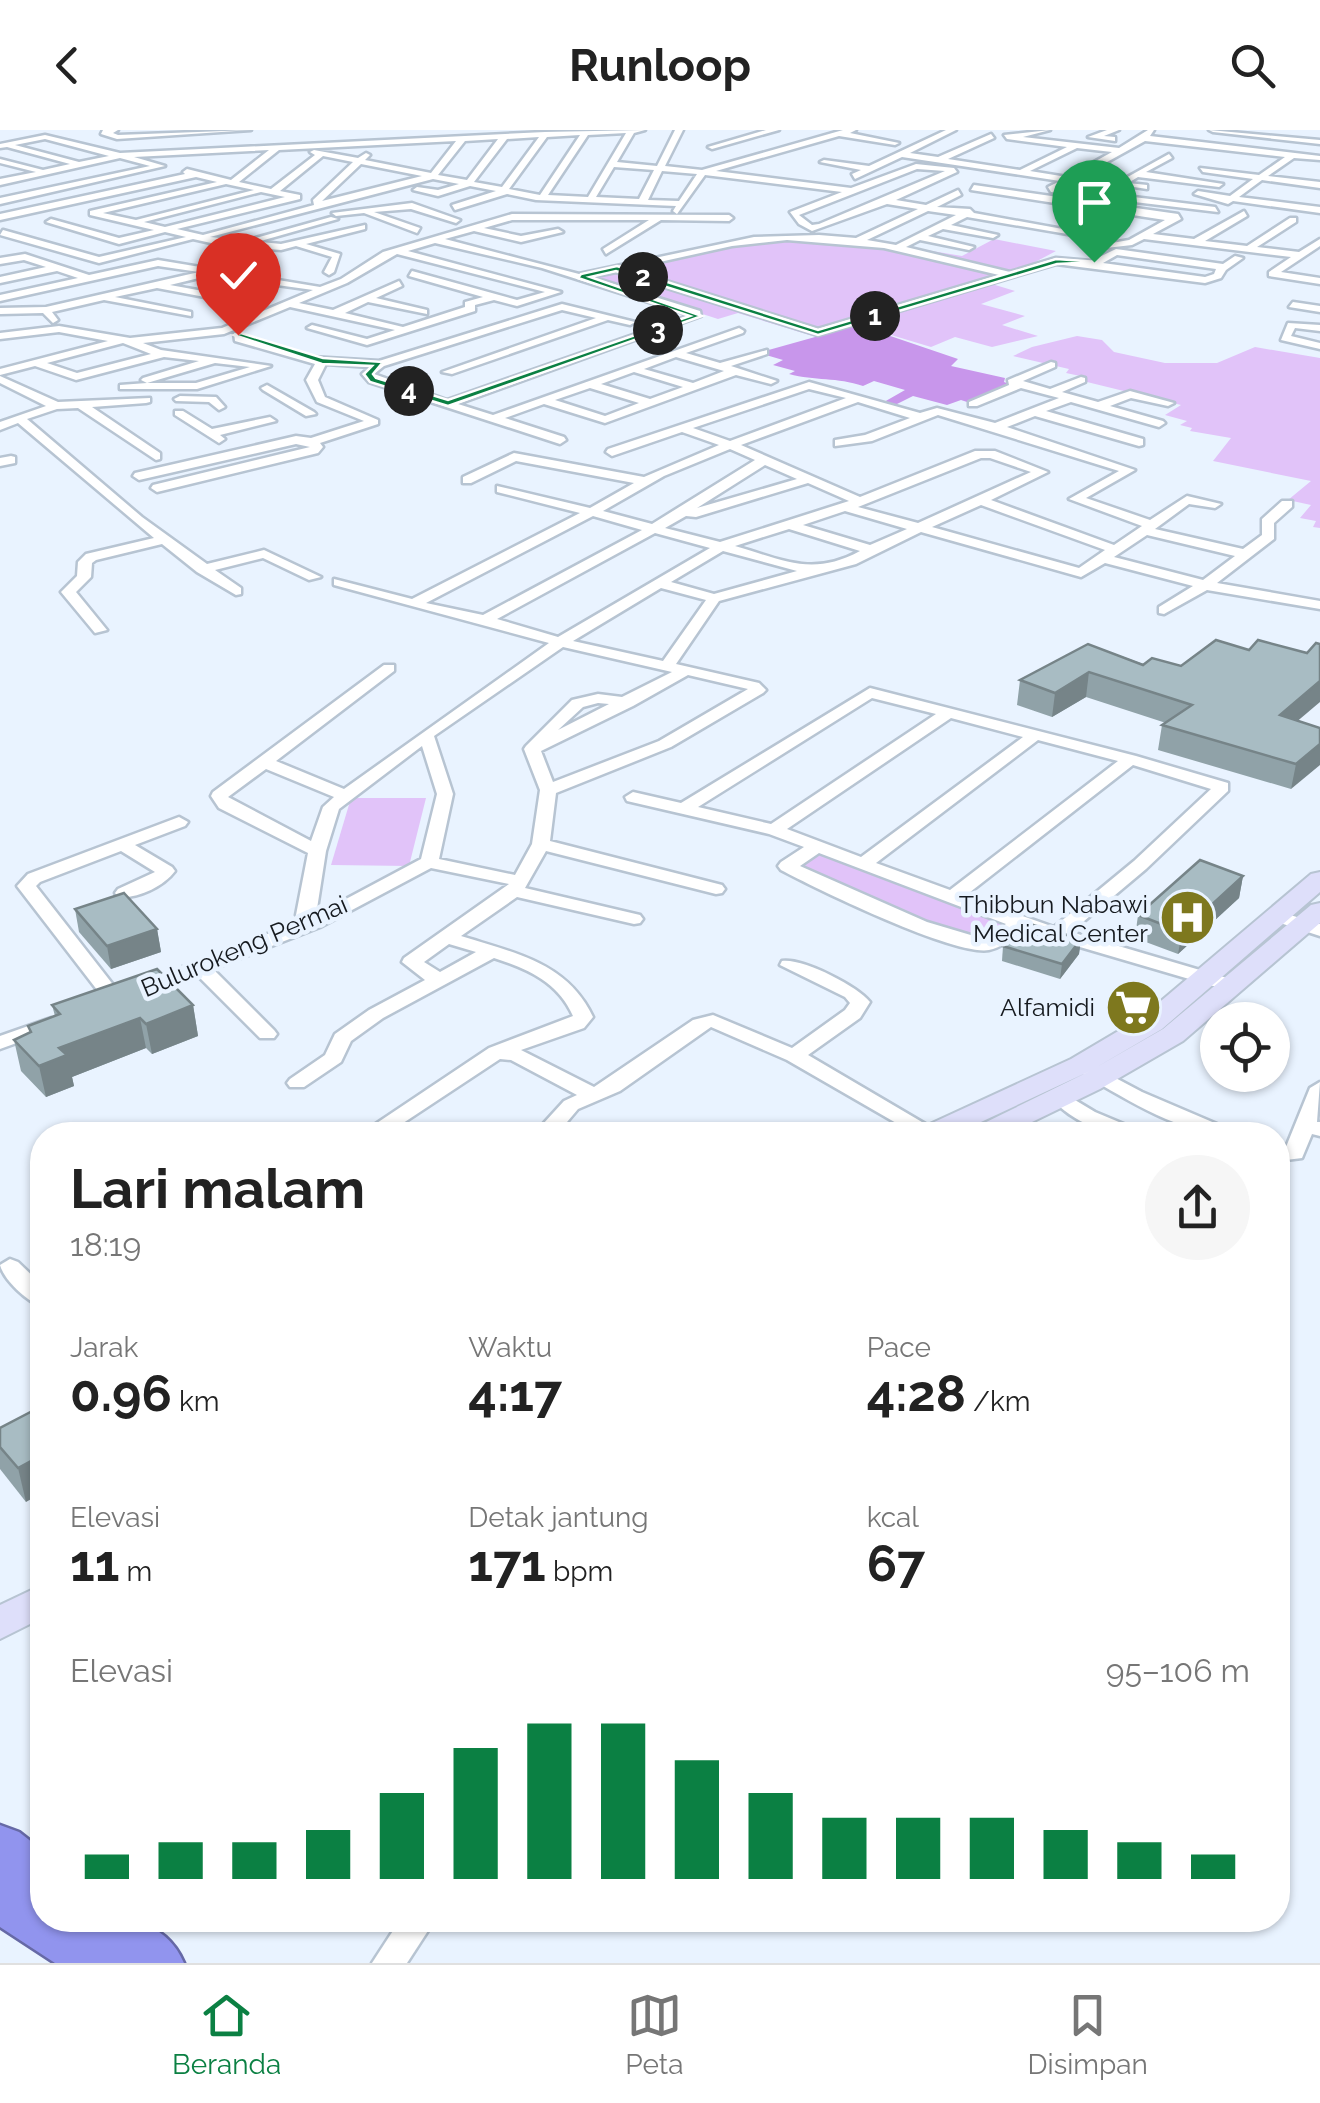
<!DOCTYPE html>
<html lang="id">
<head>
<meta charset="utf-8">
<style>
	body { margin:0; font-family:Raleway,sans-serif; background:#f6f6f6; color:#222; height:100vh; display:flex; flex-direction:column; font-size:38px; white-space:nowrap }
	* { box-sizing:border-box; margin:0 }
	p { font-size:32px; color:#767676 }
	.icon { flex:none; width:55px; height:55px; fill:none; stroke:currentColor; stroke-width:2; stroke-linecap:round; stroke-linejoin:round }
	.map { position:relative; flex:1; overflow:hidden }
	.sheet { position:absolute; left:30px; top:992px; width:1260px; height:810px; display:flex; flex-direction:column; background:#fff; border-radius:40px; box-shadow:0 2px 8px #0004 }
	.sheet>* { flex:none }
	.controls { position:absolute; left:1200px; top:872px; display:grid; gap:20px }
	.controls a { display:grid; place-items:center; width:90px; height:90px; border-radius:50%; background:#fff; box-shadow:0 2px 8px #0004; font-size:50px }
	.pin { position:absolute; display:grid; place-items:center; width:85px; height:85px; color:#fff; margin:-102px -42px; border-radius:50% 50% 50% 0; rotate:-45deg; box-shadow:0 0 10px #0007 }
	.pin .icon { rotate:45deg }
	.km { position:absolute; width:50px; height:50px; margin:-25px; border-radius:50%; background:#222; color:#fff; font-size:28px; line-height:50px; text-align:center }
	.round { display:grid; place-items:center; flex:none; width:105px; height:105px; border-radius:52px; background:#f6f6f6 }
	.overview { display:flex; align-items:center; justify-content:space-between; height:170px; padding:0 40px }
	h1 { font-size:55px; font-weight:700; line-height:75px }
	.stats { display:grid; grid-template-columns:repeat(3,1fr); gap:15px; height:170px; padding:10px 40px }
	.stats div { display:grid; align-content:center }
	.stats b { font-size:50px; font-weight:700 }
	.stats small { font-size:28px; font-weight:400 }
	.stats p { font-size:28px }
	.chart { height:280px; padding:20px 40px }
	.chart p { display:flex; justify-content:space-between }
	.chart svg { width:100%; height:180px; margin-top:10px; stroke:#0b8043; stroke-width:6 }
	header { display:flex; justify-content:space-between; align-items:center; height:130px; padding:0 40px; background:#fff; font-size:45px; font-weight:700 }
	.dock { display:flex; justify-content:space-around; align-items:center; height:140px; border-top:2px solid #e0e0e0; background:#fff; font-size:28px; color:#767676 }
	.dock a { display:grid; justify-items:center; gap:5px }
	.dock .active { color:#0b8043 }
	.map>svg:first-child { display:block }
</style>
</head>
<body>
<header><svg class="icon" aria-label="back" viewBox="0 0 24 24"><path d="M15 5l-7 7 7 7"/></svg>Runloop<svg class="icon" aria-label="search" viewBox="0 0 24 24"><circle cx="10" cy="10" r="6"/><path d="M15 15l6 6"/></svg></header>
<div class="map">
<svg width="1320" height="1833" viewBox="0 0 1320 1833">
	<rect width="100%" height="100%" fill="#e9f3ff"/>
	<g fill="#e1c3f9">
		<polygon points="785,109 896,115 962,126 994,109 1056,121 1022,139 1018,146 992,154 1015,161 981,174 1025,186 1002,195 1038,206 992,217 955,207 931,217 858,195 816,207 738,183 718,189 591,148 709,119"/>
		<polygon points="1077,206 1102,210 1114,222 1165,233 1217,233 1255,217 1320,228 1320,398 1313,397 1316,391 1300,388 1311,375 1288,370 1311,351 1213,331 1231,308 1190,301 1192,298 1180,295 1187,291 1165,285 1181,275 1087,252 1085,247 1066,243 1069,239 1013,226 1032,217"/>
		<polygon points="351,668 426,668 409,736 331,735"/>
		<polygon points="819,718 1009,794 987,811 895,782 793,735"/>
	</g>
	<path fill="#c896eb" d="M858,195l100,34 -7,7 54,12 -1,4 11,4 -42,18 -12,-4 -14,5 -34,-9 -18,9 -11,-3 21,-12 -31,-9 -11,5c-26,-9 -48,-5 -74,-12l6,-3 -22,-6 10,-5 -17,-5 -1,-4z"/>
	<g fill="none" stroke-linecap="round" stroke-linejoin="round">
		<defs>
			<g id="street">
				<polygon points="103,0 118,0 113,3 118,5 251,0 117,9 101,4"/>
				<path d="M645,0l-11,3 -17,29 40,4 18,-36h8l-18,36 37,4 141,-40h13l-6,3 49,10 -4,2 -56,-9 -123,35 135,17 65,-24 38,4 3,4 -61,28 30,5 32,-15 3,5 -24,12 33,2 4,4 116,21 -5,3 -118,-20 -16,8 47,10 -5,3 -50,-9 -15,7 46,11 -5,3 -49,-10 -14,7 104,25 46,-14 35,3 25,-12 107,15 12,-8 8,2 -17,12 -5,8 -16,5 -149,-19 -238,71 -202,-63 -25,5 109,34 1,5 -243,88 35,11 246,-87 5,3 -1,2 -57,20 34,10 47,-13v4l-36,12 46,15 -6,3 -35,-9 -131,48 -61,-19 -39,14 59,19 2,3 -6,4 -191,-62 -7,-8 8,-7 -44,-3 -8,16 7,17 53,23v4l-58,19 3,4 -5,6 -161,39 -6,-4 2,-3 157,-38 -14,-3 -157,36 -6,-4 2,-3 161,-37 15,2 53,-17 -47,-19 -11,-22 9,-16 -80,-23 -1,-8 77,24 68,4 183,-57 73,18 -5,3 -22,-5 -156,54 -10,-2 154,-54 -34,-8 -178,56 -10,8 73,26 243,-85 -148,-47 -107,-25 -27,8 153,41 -44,14 -23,-6 -19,5v6l-108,34 -60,-17 5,-3 55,14 28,-9 -105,-23 -66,27 -81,9 18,7 110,16 -74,23h-77v-4l27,-2 -6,-3 2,-2 56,-17 -35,-4 -88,23 -41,-14 -35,9v-6l108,-28 -49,-9 -59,7v-6l59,-7 71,12 92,-10 91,-38 -43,-6 -44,17 -69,-13 -42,9 76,15v4l-87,-16 -52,12 6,8 -5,3 -10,-10 -43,1v-6l46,-1 153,-35 -41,-6 -158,35v-6l78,-17 -21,-7 -57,12v-6l46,-10 -22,-7 -24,4v-6l25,-4 64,21 69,-15 162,27 21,-8 42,-27 129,-38 217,1 4,3 -4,3 -68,-1 -55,34 -3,-5 46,-29h-137l-28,8 37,8 37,-7 5,3 -42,10 -47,-11 -29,8 134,35 175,-37 65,-2 37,3 62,-29 -31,-5 -75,27 -13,-7 -9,-12 52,-20 -137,-17 -28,39 -4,-3 3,-5 -140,-6 -29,-6 -52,16 -3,-5 44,-14 -26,-5 -32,10 -25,-6 4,-3 21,3 21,-6 -26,-5 -223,58 71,7 84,-19v4l-59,15 34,10 -6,18 -5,3 -5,-3 8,-15 -36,-11 -15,4 -61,-5 -27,-6 -94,24 -99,-28 3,-5 96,27 87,-20 -21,-5 -46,12 -73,-22 5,-3 68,19 35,-8 -64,-15v-4l127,-29 -21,-5 -196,43v-6l185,-40 -2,-2 4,-3 44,11 38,-30 -135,7 31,9 -165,38v-6l150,-32 -30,-8 -120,27v-6l36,-7 -36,-9v-4l43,11 27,-6 -63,-17 -7,1v-4l45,-9 75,18 425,-21zM626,3l-38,64 -40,-2 40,-60zM580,5l-40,60 -31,-6 38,-52zM539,7l-37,50 -28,-5 33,-43zM45,9l64,17 -30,6 -64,-17zM498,9l-31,41 -29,-5 27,-34zM456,11l-25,32 -66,-13 5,-5 -4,-2 -8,5 -44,-8 -4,2 5,3 -44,34 -32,-7 40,-32zM323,26l30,6 -40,38 1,5 -111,30 -26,-6 123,-30v-4l-20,-4zM361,34l61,12 -100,25zM614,37l40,3 -15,29 -43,-2zM917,39l28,2 -126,53 -7,1 -13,-10zM662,41l35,3 -18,27 -31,-1zM226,54l28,6 -118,30 -33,-7zM261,62l24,5 -120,30 -21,-5zM928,81l28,4 -60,30 -29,-5zM787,110l97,8 115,27 -181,54 -190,-60 104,-23zM397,124l148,38 -28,8 -105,-29 -3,5 74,21 -18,5v5l-62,20 -58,-14 23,-11 59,12v-4l-51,-12 26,-12 -3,-5 -66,29 -34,-7 48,-20zM1117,125l99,14 -2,5 -9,3 -102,-14zM204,143l54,9 -33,13 -55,-10 33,-8zM123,213l28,11 -74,19 -30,-10zM676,227l48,14 -31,12 -49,-14zM215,233l35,4 -54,16h-49zM634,242l49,15 -33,12 -49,-15zM590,258l49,15 -34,13 -50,-16z"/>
				<polygon points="766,0 779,0 712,19 708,17"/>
				<path d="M946,0h10l-46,23 28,4 53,-23 3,4 -46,21 72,11 47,-23 -60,-8 -3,-4 46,-5 -27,7 96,11 29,-18h6l-4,6 170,20v4l-26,-2 -26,18 52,6v6l-58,-8 -23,17 81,10v6l-87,-12 -5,3 -34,-10 4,-3 32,5 23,-17 -50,-7 -3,-4 59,7 26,-18 -140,-16 -85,47 155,19 3,5 -167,-20 -3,-5 12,-6 -158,-24 -47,22 -3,-5 9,-4 -41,-8 4,-2 45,6zM1077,18l35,4 -45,25 -37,-6z"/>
				<polygon points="1107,0 1119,0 1104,6 1115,7 1115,11 1088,7"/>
				<polygon points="1209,0 1320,10 1320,14 1213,2"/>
				<polygon points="1169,24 1172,28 1146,42 1223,54 1219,57 1138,47 1128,53 1147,55 1147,59 1115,54"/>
				<polygon points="974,55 1178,84 1181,89 1153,104 1194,109 1244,81 1247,86 1205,111 1247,116 1290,88 1296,88 1296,92 1257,117 1299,122 1320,109 1320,116 1281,142 1320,148 1320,154 1269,146 1269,142 1291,127 1144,109 1132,115 1106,118 1106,114 1129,110 1165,90 971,60"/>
				<polygon points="412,73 460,90 456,93 411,79 374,82 420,98 417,103 364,83 336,86 332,83"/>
				<polygon points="331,87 338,89 257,112 252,109"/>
				<polygon points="1293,172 1320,176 1320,182 1289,177"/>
				<polygon points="1288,193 1320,195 1320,201 1295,198 1291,206 1320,213 1320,219 1281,210"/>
				<path d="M1051,232l4,1v4l-32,14 27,8 31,-12 4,1v4l-23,10 36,10 32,-11 44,12 -6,3 -37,-8 -21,8 53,15 2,2 -6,4 -88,-25 -25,9 97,28v6l-4,1 -104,-30 -28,11 128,43 -49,28 64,22 37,-24 34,8 -6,4 -26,-4 -34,25 88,20 19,-14v-16l20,-18h10v6l-18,16v16l-57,44 103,18v8l-113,-19 -43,24 -5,-1v-6l34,-21 -88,-23 -24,14 -160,-45 -65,32 -137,37 -43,63 83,19 7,7 -3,3 -92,54 -115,46 -6,48 172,44 3,4 -3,4 -6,1 -170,-43 -21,37 115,27 3,4 -3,4 -6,1 -117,-27 -56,39c53,17 106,26 132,81l-9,11 -63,22 73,37 99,-67 20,-5 79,33 53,-38 5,-7 -5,-6 -65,-32 2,-4c21,-3 75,25 88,41l-10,16 -52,37 136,80h-27l-130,-75 -76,-33 -91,64 -42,18 -22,26h-23l31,-34 13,-6 -66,-35 -11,-1 -115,76h-26l130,-87 84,-32c-15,-34 -45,-47 -79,-58l-111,60 -32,23 -10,21 -37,25h-14l-3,-4 3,-4 35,-24 10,-21 34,-24 56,-30 -23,-18 2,-4 105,-74 -78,-16 -111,59 -107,42 61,61 3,4 -3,4h-14l-63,-63 -54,20 -10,-6 3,-4 165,-64 -5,-6 12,-62 -89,-45 -8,-12 2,-4 171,-127h10v6l-118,90 68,28 205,-146 -215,-58v-6l78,20 168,-86 -83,-21v-6l93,22 44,-25 -118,-22 -45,22h-8v-6l51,-24 130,24 75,-32 -37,-13 -70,24 -6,-4 2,-3 201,-67 111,31 17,-5 58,15 64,-25 -38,-10 -44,18h-8v-4l40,-17 -1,-5zM809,259l37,9 -116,43 -37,-13zM858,272l52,16 -45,17 -30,5v6l37,-5 66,-26 181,56 -50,28 73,27 -28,19 -123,-45 57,-28 -53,-21h-20l-115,46 -119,-52zM730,319l25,11 -103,64 -49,-13 61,-35zM981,328h9l41,14 -113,51 -60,-16zM765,335l32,14 -100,29zM808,353l41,18 -129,41 -55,-14 21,-12 10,1zM981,375l124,45 -26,18 -147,-41zM845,381l62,18 -37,16 -67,-20zM593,386l49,14 -159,85 -57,-12zM789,399l71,22c-48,26 -76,9 -125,-5zM655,403l55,15 -152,89 -61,-18zM1147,405l88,21 -32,24 -89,-23zM723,421l74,20 -83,23 -43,-12zM661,458l45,12 -43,61 -90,-20zM563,517l109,25 -50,25 -24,-3 -26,6 -46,46 -2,3 16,41 -8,54 -17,31 -76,-16 14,-65 -19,-58zM688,545l60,14 -89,52 -106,41 -12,-31 92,-45zM598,573l11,1 -51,26 25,-23zM422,616l15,48 -16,65 -105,56 10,-64 13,-42zM266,639l68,28 -11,10 -12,34 -83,-44zM449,814l27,8 -36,20 -16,-10z"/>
				<polygon points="0,246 58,272 150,268 150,272 146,273 92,277 160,323 160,329 156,330 78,278 57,279 27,289 142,387 207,434 264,420 321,447 309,450 263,428 215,440 241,458 241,464 236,465 197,442 162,414 96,430 92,433 91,447 76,462 107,500 95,503 61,462 77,446 78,432 86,424 154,408 18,293 0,300 0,292 46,276 0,253"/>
				<polygon points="267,255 314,282 316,284 306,286 263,260 261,258"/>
				<polygon points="180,266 216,267 225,277 219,280 209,272 176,271 174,269"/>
				<polygon points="175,281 183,281 212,299 270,287 276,291 220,305 225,309 219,313 175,285"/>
				<polygon points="11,326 15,327 15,333 0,336 0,328"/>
				<path d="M870,558l266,68 92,27v8l-82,78 -75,63 156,46 3,4 -3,4h-14l-191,-56c-10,7 -20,18 -33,20 -35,6 -172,-61 -208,-80l-3,-4 3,-4 23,-15 -35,-13 -142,-33 -2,-4 8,-5 48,11zM872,568l64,16 -165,110 -73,-17zM951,588l72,19 -162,120 -74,-28zM1038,610l80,21 -168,129 -74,-27zM1133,635l78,24 -77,72 -80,66 -89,-31zM819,723l187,71 -22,15 -57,-17 -127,-56z"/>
				<path d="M179,687l9,5 -3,4 -50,19 37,22 3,4c-12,16 -38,28 -57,26l-3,-4 3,-4 37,-17 -34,-21 -81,31 -4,4 82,105 -3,4h-14l-84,-109 11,-12z"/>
				<polygon points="1277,781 1320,794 1320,806 1271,790 1268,786"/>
				<polygon points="51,888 61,894 58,898 0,919 0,906"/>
				<path d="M1091,935l51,27 89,38 4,5c-54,0 -105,-34 -151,-60l-3,-4 3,-4z"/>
				<polygon points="1320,952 1317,992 1320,992 1320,1006 1312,1004 1302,1028 1278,1031 1278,1017 1286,1017 1310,958"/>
				<path d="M1060,961l35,21 43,18 4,5c-35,0 -68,-11 -92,-38z"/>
				<path d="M10,1129l8,3 24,23v21c-15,-4 -38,-26 -42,-41z"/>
				<polygon points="400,1790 435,1790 407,1833 372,1833"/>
			</g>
			<g id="secondary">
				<polygon points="1320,742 1320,762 1162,899 1095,938 1163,899 1311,775 1320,773 1320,793 1183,911 1100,959 1005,1005 967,1005 972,999 1090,941 953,1005 914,1005 919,999 1071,929 1142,887 1311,744"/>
				<polygon points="42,1455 42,1488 0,1509 0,1475"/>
			</g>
			<path id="highway" d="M0,1695l19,7 23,18v70c54,0 117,-15 142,43h-129l-55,-36z"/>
		</defs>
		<use href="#street" stroke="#b7c4d2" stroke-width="5"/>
		<use href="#secondary" stroke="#b7c4d2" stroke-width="4"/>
		<use href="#highway" stroke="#6669a6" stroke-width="5"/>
		<use href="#street" fill="#fff" fill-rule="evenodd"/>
		<use href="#secondary" fill="#dedffa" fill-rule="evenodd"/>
		<use href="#highway" fill="#9194ee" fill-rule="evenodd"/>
	</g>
	<g fill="#90a2a8">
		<polygon points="1088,514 1320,598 1291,659 1158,620 1162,595 1166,593 1086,567 1052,587 1017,575 1020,550"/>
		<polygon points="1243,746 1239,768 1178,824 1135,808 1138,785"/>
		<polygon points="75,779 157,799 161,822 111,839 79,802"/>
		<polygon points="1081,809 1079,824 1060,849 1002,831 1003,816"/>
		<polygon points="52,875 193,875 198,906 152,924 146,918 72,947 74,956 46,967 21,941 14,910 30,903 28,896 55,886"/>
		<polygon points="42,1276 26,1372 0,1339 0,1298"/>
	</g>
	<g fill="#768488">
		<polygon points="1089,542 1086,567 1052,587 1055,563"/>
		<polygon points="1320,551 1320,572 1275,610 1280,585"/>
		<polygon points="1320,614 1320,635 1291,659 1296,634"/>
		<polygon points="1243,746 1239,768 1178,824 1182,802"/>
		<polygon points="157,799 161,822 111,839 107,816"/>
		<polygon points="1081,809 1079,824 1060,849 1062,834"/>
		<polygon points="193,875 198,906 152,924 146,894"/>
		<polygon points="140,888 146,918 72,947 74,956 46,967 39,936 59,918"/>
		<polygon points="42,1325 42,1363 26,1372 18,1338"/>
	</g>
	<g fill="#a8bcc3" stroke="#768488" stroke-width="2.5">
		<polygon points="1216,510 1249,520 1258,510 1307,523 1316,513 1320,514 1320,551 1280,585 1320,598 1320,614 1296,634 1162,595 1192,575 1089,542 1055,563 1020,550 1088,514 1143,535 1152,528 1181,536"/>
		<polygon points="1200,730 1243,746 1182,802 1138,785"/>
		<polygon points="124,763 157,799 107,816 75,779"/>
		<polygon points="1023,792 1081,809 1062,834 1003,816"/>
		<polygon points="157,839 193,875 146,894 140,888 59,918 67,925 39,936 14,910 31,902 28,896 60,884 52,875"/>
		<polygon points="42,1276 42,1325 18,1338 0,1317 0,1298"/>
	</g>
	<polygon fill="#0b8043" stroke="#fff" stroke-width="2.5" points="1056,129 1098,132 1057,134 818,205 616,141 590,147 702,186 448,276 370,252 364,244 372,236 322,234 234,205 241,203 323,228 383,232 373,244 376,248 448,270 690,186 578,148 581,144 617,136 818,200"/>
	<defs>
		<symbol id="hospital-disc" viewBox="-11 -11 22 22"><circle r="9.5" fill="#7e781e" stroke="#e9f3ff"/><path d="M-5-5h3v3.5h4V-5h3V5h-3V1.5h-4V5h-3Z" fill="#fff"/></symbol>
		<symbol id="supermarket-disc" viewBox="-11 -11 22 22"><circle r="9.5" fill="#7e781e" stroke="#e9f3ff"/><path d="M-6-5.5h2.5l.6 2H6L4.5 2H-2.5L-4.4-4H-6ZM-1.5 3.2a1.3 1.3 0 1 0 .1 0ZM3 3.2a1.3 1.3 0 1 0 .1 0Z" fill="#fff"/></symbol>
	</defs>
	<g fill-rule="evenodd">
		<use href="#hospital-disc" x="1156" y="756" width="63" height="63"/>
		<use href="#supermarket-disc" x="1102" y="846" width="63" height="63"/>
	</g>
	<g text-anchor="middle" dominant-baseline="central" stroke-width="9" stroke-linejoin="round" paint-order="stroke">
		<g font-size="25" fill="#161a1f" stroke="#e9f3ff" text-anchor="end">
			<text x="1148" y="774">Thibbun Nabawi<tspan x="1148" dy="29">Medical Center</tspan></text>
			<text x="1095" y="877">Alfamidi</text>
		</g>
		<g font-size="25" fill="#161a1f" stroke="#e9f3ff">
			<text transform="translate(244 816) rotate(-23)">Bulurokeng Permai</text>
		</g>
	</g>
</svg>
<div class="controls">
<a><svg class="icon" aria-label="locate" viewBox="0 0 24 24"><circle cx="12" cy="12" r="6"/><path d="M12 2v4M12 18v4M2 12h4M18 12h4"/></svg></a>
</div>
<div class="pin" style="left:1094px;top:132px;background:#1e9e55"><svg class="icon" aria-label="arrive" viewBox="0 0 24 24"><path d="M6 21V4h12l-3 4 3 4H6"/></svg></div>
<div class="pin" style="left:238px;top:205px;background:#d93025"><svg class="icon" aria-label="check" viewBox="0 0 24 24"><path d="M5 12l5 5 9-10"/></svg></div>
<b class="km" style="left:875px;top:186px">1</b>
<b class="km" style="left:643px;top:147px">2</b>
<b class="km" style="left:658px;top:200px">3</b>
<b class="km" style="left:409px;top:261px">4</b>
<section class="sheet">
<div class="overview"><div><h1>Lari malam</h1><p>18:19</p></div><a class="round"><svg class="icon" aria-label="share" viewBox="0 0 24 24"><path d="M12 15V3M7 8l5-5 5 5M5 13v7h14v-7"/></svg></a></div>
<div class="stats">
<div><p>Jarak</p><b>0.96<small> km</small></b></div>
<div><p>Waktu</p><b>4:17</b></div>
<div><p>Pace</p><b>4:28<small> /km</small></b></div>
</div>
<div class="stats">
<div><p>Elevasi</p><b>11<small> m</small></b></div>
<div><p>Detak jantung</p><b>171<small> bpm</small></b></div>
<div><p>kcal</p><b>67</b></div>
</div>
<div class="chart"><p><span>Elevasi</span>95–106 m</p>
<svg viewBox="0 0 160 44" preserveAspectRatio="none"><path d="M5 44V38M15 44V35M25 44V35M35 44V32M45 44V23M55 44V12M65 44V6M75 44V6M85 44V15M95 44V23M105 44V29M115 44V29M125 44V29M135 44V32M145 44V35M155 44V38"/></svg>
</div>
</section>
</div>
<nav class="dock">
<a class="active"><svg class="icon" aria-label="home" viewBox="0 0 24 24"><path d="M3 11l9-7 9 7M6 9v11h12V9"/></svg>Beranda</a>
<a><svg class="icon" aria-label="map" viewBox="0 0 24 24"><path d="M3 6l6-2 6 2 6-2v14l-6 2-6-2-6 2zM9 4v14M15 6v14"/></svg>Peta</a>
<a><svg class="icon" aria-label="saved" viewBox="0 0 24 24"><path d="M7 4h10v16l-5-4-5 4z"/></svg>Disimpan</a>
</nav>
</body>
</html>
